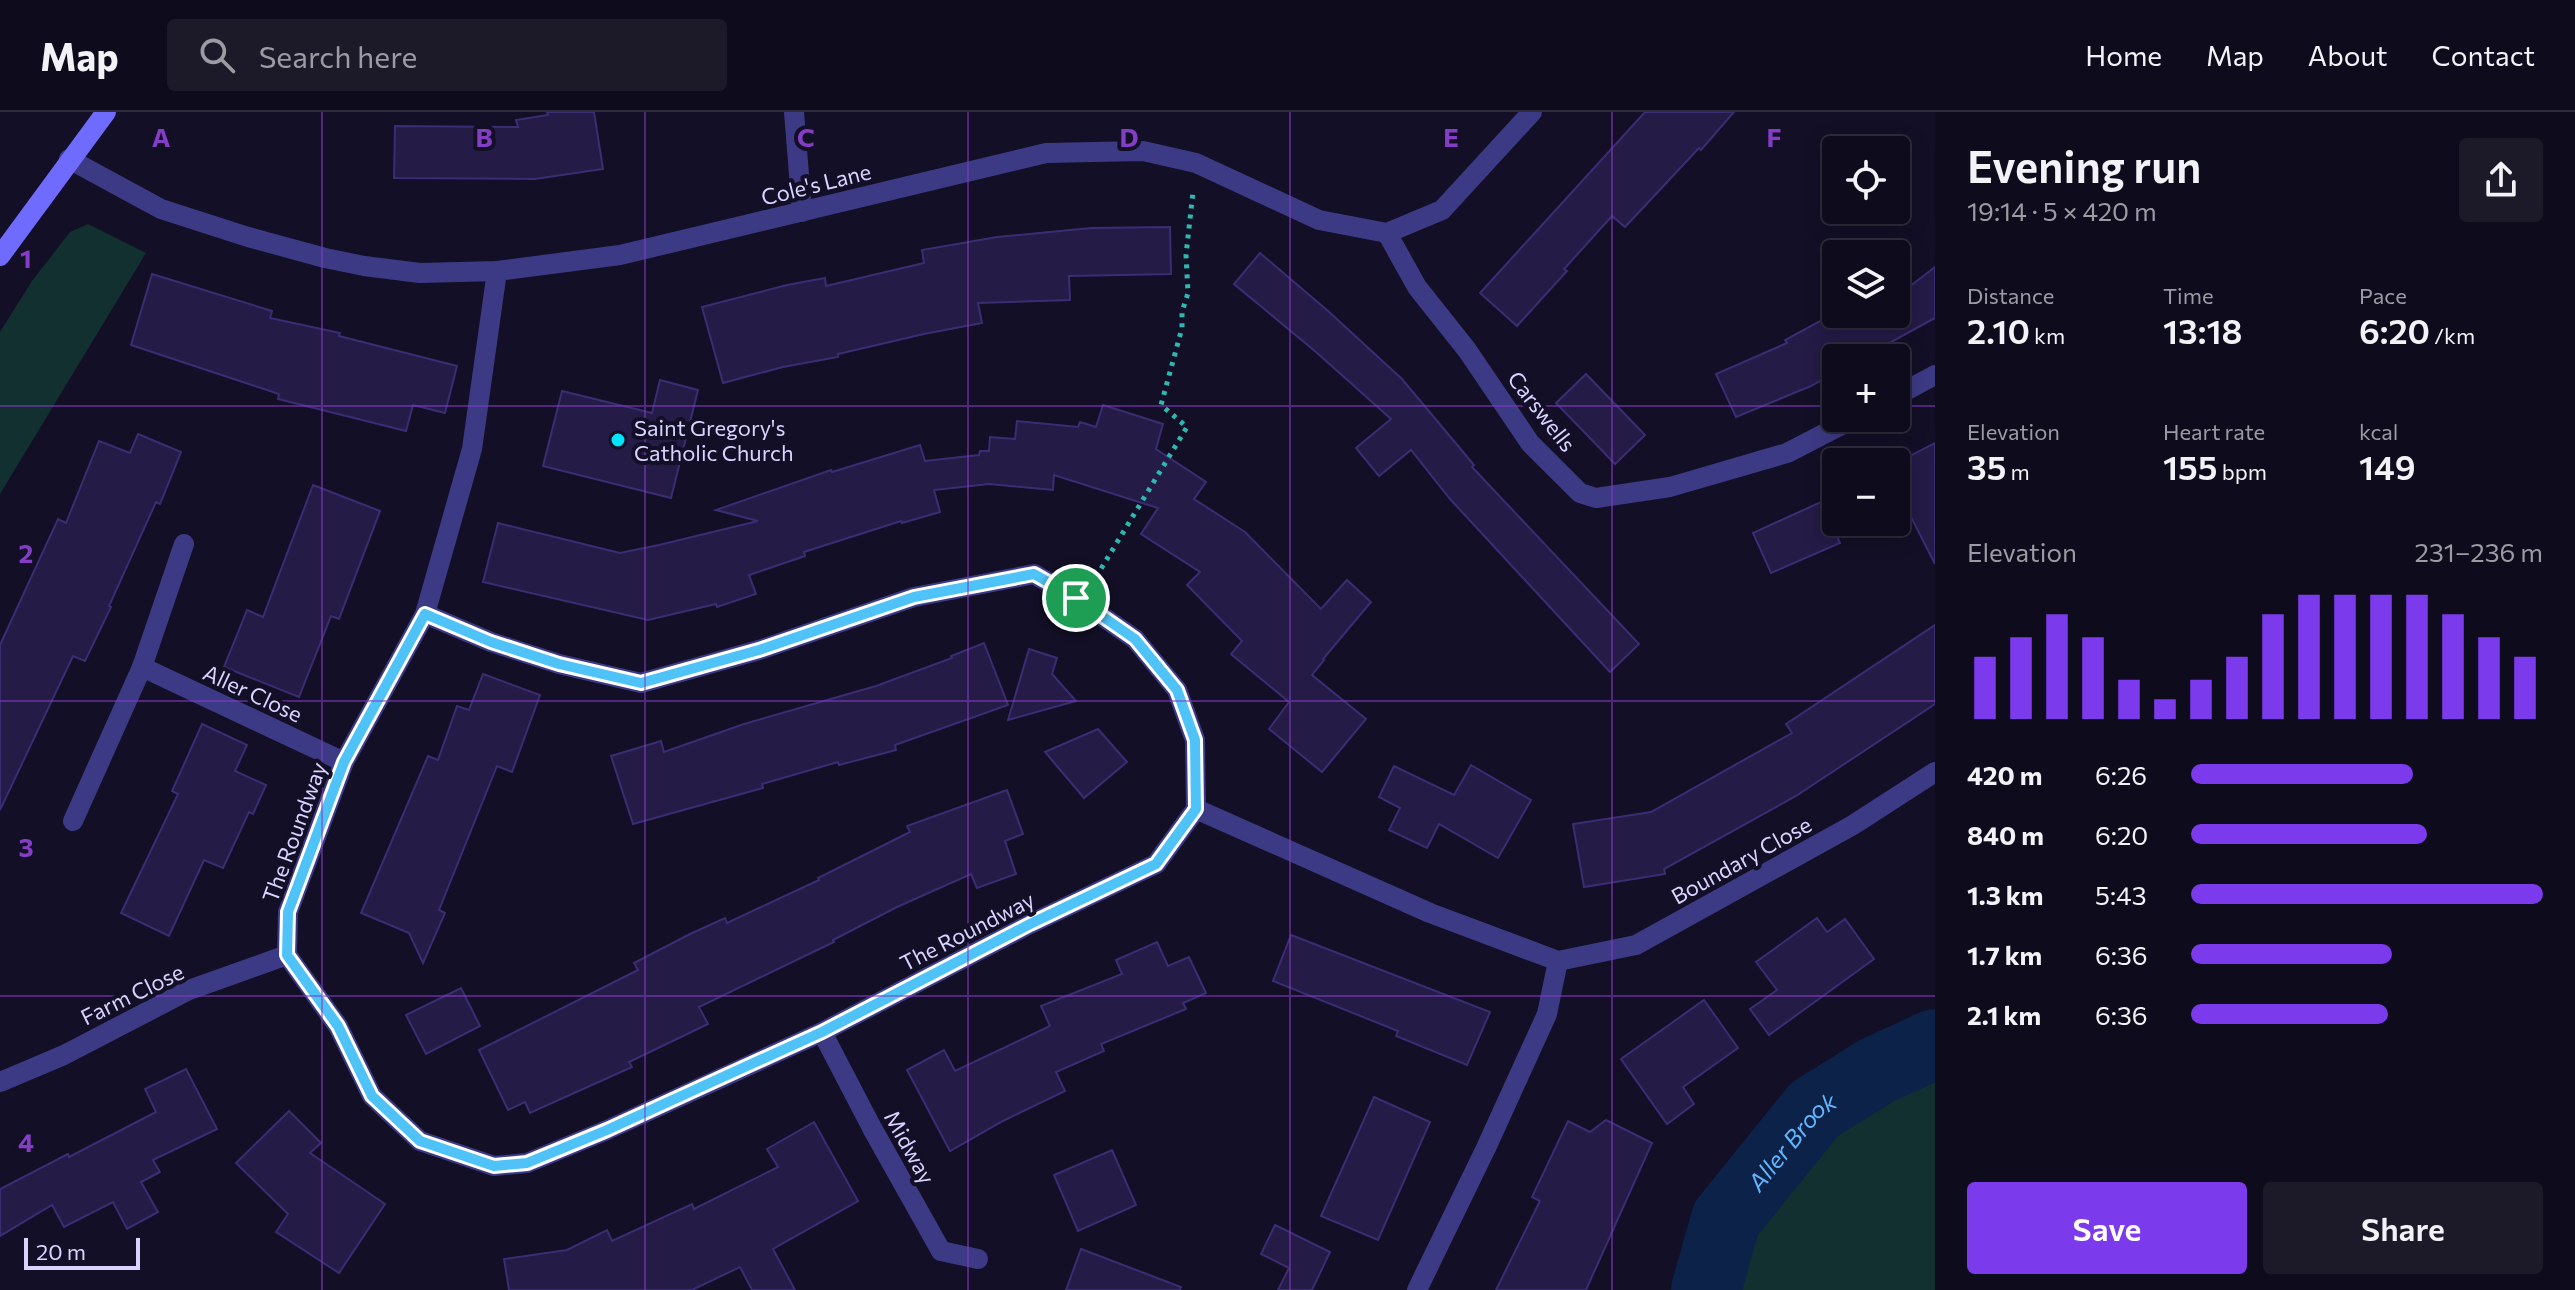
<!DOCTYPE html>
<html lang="en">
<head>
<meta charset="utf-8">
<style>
	body { margin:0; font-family:Commissioner,sans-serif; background:#1c1929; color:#f1f3f6; height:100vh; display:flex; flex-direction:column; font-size:30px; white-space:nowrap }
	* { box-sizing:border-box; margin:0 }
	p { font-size:26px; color:#9b9ba3 }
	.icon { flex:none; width:44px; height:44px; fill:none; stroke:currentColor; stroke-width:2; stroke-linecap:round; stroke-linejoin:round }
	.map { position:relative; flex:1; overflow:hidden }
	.sheet { display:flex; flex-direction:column; background:#0e0b1c; width:640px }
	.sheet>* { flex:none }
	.controls { position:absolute; left:1822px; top:24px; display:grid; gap:16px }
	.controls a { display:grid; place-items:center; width:88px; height:88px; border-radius:8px; background:#0e0b1c; box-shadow:0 4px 20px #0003,0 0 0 2px #2e2b3b; font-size:40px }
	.scale { position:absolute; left:24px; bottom:20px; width:116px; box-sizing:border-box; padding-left:8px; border:4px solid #d9d4ff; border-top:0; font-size:22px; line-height:28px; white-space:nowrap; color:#d9d4ff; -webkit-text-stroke:6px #130f26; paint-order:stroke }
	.pin { position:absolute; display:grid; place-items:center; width:68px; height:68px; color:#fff; margin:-34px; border:4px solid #fff; border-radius:50%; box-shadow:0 2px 8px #0007 }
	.round { display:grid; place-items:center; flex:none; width:84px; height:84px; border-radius:8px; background:#1c1929 }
	.summary { display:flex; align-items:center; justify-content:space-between; height:136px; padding:0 32px }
	h1 { font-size:44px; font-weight:600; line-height:60px }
	.figures { display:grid; grid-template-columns:repeat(3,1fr); gap:12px; height:136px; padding:8px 32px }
	.figures div { display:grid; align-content:center }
	.figures b { font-size:34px; font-weight:600 }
	.figures small { font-size:22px; font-weight:400 }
	.figures p { font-size:22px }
	.chart { height:224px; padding:16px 32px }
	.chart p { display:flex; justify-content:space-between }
	.chart svg { width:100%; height:144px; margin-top:8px; stroke:#7c3aed; stroke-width:6 }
	.primary-button { display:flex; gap:16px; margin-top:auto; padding:16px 32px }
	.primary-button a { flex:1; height:92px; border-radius:8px; background:#7c3aed; color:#fff; font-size:32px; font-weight:600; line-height:92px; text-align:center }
	.primary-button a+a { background:#1c1929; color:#f1f3f6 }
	ul { padding:0 32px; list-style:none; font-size:26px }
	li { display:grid; grid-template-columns:128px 96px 1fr; align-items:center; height:60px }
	li i { height:20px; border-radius:10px; background:#7c3aed }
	header { display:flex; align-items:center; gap:48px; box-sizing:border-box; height:112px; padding:0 40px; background:#0e0b1c; border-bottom:2px solid #2e2b3b }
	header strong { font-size:38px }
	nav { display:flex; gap:44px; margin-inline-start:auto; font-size:28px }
	.search { width:560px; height:72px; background:#1c1929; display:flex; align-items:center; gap:20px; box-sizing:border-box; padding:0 28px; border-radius:8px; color:#9b9ba3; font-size:30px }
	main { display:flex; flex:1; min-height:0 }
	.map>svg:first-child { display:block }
</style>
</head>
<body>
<header>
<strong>Map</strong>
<div class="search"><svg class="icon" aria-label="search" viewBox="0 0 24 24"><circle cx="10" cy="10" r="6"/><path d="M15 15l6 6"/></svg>Search here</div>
<nav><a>Home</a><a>Map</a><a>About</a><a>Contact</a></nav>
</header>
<main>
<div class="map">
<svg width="1935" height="1178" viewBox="0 0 1935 1178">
	<rect width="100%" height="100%" fill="#130f26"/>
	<g fill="#12302f">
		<polygon points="88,112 146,141 0,382 0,220 32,169 70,120"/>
		<polygon points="1935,945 1935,1178 1715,1178 1722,1125 1740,1065 1856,984"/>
	</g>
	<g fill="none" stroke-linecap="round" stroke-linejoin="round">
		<path stroke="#0c2248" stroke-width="70" id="s1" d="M1706,1178l20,-71 89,-110 63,-39 57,-26"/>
	</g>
	<g fill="#241b47" stroke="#3b2d73" stroke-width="2">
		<polygon points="547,0 594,0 603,57 535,67 394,66 395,14 518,15 516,8 548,3"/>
		<polygon points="1645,0 1734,0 1701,38 1699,36 1625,115 1612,104 1564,157 1567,159 1517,214 1480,181"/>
		<polygon points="1170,115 1171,162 1069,164 1070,188 978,191 982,211 924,222 838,242 838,245 783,255 723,271 702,195 787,173 825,166 826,174 924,151 922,138 997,125 1091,116"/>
		<polygon points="1260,141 1328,199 1402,267 1474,353 1472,355 1639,532 1610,560 1450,387 1411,338 1379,364 1356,336 1391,307 1316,240 1234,172"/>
		<polygon points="1935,155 1935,206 1862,246 1836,246 1836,260 1811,274 1736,305 1716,262 1787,231 1785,228 1833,202 1896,202 1896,185"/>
		<polygon points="152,162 272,199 270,206 340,221 339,224 457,254 445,301 413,293 406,319 278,287 279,282 131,233"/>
		<polygon points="1586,262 1645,323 1615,352 1556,291"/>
		<polygon points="660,268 698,278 671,386 543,354 562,279 652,301"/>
		<polygon points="1103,293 1163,312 1156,337 1206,370 1194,387 1245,420 1321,497 1347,468 1371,490 1323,547 1324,548 1312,563 1366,607 1322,660 1269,617 1289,590 1231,542 1242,529 1187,473 1200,460 1141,422 1158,396 1054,363 1053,378 989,372 934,378 940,400 902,411 901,409 804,440 805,444 749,463 756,482 717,495 716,492 648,508 483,470 498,411 620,441 659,433 758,409 716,398 831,358 832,360 920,333 925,349 979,343 980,339 989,339 990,325 1015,327 1017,309 1078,315 1080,310 1096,315"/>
		<polygon points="138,322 181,340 160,392 156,390 109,494 111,495 85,549 73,544 0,698 0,533 58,407 66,411 99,329 130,341"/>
		<polygon points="1935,331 1935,452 1910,403 1896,410 1896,351"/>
		<polygon points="313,373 380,399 339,507 331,504 299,585 224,555 247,498 263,505"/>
		<polygon points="1821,390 1840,431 1771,461 1753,421"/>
		<polygon points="1935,513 1935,592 1796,684 1664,757 1665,762 1584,775 1573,712 1651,700 1792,621 1786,612"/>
		<polygon points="984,531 1008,593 895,633 896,638 839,653 838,650 762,672 763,676 633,712 611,644 661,629 664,640 744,612 876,574 952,546 951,544"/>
		<polygon points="1029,537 1057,546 1052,562 1076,589 1008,608"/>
		<polygon points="483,562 540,583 512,660 497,654 439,798 445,801 423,851 409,821 361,801 428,644 438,648 457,594 469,598"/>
		<polygon points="202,612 247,633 235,659 266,673 253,702 249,700 223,756 204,748 169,824 121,801 178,682 172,679"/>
		<polygon points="1098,617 1127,650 1084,686 1045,640"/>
		<polygon points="1471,653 1531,688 1498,746 1439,712 1427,736 1389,718 1400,696 1379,685 1394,654 1454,683"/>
		<polygon points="1007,678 1023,722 1005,729 1016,762 977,776 971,762 897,795 833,828 834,830 699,895 708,912 629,950 632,955 530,1001 525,990 508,998 479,938 638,858 634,851 690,822 725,806 727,811 819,768 818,766 910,720 907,714"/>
		<polygon points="1817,806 1827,820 1845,807 1874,847 1769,923 1750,897 1777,878 1756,850"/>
		<polygon points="1291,823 1490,900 1467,953 1396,924 1398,919 1273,869"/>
		<polygon points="1157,830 1168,854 1189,845 1206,881 1183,891 1186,897 1101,932 1104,939 1056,960 1065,979 1003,1009 950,1039 907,958 944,938 955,959 1050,914 1041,894 1122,862 1116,848"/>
		<polygon points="461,876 480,914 426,942 406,903"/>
		<polygon points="1704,888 1738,936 1683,975 1694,992 1667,1012 1621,947"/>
		<polygon points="186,957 217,1017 153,1048 160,1060 141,1070 158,1100 127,1117 113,1090 64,1115 52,1093 0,1124 0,1077 68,1042 69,1045 156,1000 145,977"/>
		<polygon points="1374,985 1430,1010 1378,1128 1321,1104"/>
		<polygon points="289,999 321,1031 310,1041 385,1092 339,1161 276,1120 288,1102 236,1051"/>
		<polygon points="1606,1008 1652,1031 1586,1178 1496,1178 1540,1089 1532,1085 1568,1009 1590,1020"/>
		<polygon points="814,1010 858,1089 773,1137 795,1178 752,1178 740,1155 692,1178 509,1178 504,1147 567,1138 607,1118 612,1129 692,1092 694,1097 778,1055 767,1037"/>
		<polygon points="1112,1038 1136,1093 1078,1119 1054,1063"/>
		<polygon points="1275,1113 1330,1140 1312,1178 1278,1178 1289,1156 1261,1142"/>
		<polygon points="1081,1137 1181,1175 1180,1178 1066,1178"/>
	</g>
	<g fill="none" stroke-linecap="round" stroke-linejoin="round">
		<polyline stroke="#2fb8b0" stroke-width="5" stroke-dasharray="4 6" stroke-linecap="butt" points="1096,465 1187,315 1161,293 1182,216 1182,200 1188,181 1186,143 1193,80"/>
		<g stroke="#3d3a85" stroke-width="20">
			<polyline points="794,0 802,100"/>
			<polyline points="69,47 161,97 248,125 325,146 364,154 420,161 497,159 620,143 1046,41 1143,39 1196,51 1319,108 1387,121 1442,98 1532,0"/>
			<polyline points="1387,121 1417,175 1467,238 1530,331 1580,381 1596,386 1670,375 1787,341 1855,306"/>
			<polyline points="1896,284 1935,263"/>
			<polyline points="425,502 344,650 288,800 287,843 338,914 372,984 420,1029 494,1054 527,1051 607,1018 822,920 1030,812 1156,752 1196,697 1195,628 1177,578 1135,527 1076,486 1034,462 914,485 759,538 641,571 559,552 491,530 425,502 472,337 497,159"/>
			<polyline points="142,555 344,650"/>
			<polyline points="1196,697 1430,801 1558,849 1636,833 1853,713 1935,660"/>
			<polyline points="73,709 142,555 184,432"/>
			<polyline points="822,920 872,1016 941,1139 978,1147"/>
			<polyline points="0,970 64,943 189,878 287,843"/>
			<polyline points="1417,1178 1486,1036 1547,902 1558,849"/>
		</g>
		<polyline stroke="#6f6bff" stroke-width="20" points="0,144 106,0"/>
	</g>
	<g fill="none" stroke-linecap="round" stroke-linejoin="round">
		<defs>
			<polygon id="route" points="1034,462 1076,486 1135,527 1177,578 1195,628 1196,697 1156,752 1030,812 822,920 714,969 607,1018 527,1051 494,1054 420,1029 372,984 338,914 287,843 288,800 344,650 425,502 491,530 559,552 641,571 759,538 914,485"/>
		</defs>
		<use href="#route" stroke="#fff" stroke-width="16"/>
		<use href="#route" stroke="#4fc3f7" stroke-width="10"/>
	</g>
	<path fill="none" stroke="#843dc5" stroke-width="2" stroke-opacity="0.55" d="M322,0v1178M645,0v1178M968,0v1178M1290,0v1178M1612,0v1178M0,294h1836M1896,294h39M0,589h1935M0,884h1935"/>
	<circle fill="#00e5ff" stroke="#130f26" stroke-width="3" cx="618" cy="328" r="8"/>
	<g text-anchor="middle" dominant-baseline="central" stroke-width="8" stroke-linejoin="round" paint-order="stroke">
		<g font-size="22" fill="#d9d4ff" stroke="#130f26">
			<text transform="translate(816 72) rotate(-14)">Cole's Lane</text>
			<text transform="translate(1542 299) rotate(52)">Carswells</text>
			<text transform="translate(253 581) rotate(25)">Aller Close</text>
			<text transform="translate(294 720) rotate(-70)">The Roundway</text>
			<text transform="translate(1741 748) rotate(-29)">Boundary Close</text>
			<text transform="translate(967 819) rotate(-27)">The Roundway</text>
			<text transform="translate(132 882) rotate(-26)">Farm Close</text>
			<text transform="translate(910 1035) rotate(61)">Midway</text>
		</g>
		<g font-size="22" fill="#d9d4ff" stroke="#130f26" text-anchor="start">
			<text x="634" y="315">Saint Gregory's<tspan x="634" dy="25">Catholic Church</tspan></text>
		</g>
		<g font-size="24" font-style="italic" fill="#62b6ff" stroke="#130f26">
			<text stroke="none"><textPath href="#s1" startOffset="176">Aller Brook</textPath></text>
		</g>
	</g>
	<g font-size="26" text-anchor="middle" font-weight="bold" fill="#843dc5" stroke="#130f26" stroke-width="8" stroke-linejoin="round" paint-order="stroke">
		<text x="161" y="35">A</text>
		<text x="484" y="35">B</text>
		<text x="806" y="35">C</text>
		<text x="1129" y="35">D</text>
		<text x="1451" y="35">E</text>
		<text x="1774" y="35">F</text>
		<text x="26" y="156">1</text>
		<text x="26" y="451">2</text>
		<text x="26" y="745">3</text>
		<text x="26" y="1040">4</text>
	</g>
</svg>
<div class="controls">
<a><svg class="icon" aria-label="locate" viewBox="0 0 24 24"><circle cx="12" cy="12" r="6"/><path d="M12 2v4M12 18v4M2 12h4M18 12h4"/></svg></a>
<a><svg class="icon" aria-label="layers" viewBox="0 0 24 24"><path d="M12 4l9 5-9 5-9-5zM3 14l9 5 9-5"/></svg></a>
<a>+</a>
<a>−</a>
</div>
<div class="scale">20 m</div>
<div class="pin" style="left:1076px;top:486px;background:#1e9e55"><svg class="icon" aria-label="arrive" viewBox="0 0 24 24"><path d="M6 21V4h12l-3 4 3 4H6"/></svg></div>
</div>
<section class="sheet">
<div class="summary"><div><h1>Evening run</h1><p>19:14 · 5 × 420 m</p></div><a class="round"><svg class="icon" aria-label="share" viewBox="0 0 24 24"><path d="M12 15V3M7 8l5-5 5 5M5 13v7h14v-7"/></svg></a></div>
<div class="figures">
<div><p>Distance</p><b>2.10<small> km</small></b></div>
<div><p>Time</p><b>13:18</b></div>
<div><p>Pace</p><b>6:20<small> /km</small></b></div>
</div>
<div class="figures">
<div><p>Elevation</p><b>35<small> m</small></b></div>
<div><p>Heart rate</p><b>155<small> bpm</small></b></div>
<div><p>kcal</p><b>149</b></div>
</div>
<div class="chart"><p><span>Elevation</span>231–236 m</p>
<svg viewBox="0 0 160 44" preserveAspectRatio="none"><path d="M5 44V25M15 44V19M25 44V12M35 44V19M45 44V32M55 44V38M65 44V32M75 44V25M85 44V12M95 44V6M105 44V6M115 44V6M125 44V6M135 44V12M145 44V19M155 44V25"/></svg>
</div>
<ul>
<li><b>420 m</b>6:26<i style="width:63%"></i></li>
<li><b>840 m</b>6:20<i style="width:67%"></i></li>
<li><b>1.3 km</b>5:43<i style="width:100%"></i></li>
<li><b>1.7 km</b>6:36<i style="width:57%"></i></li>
<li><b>2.1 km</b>6:36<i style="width:56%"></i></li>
</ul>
<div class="primary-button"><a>Save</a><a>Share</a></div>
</section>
</main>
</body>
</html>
